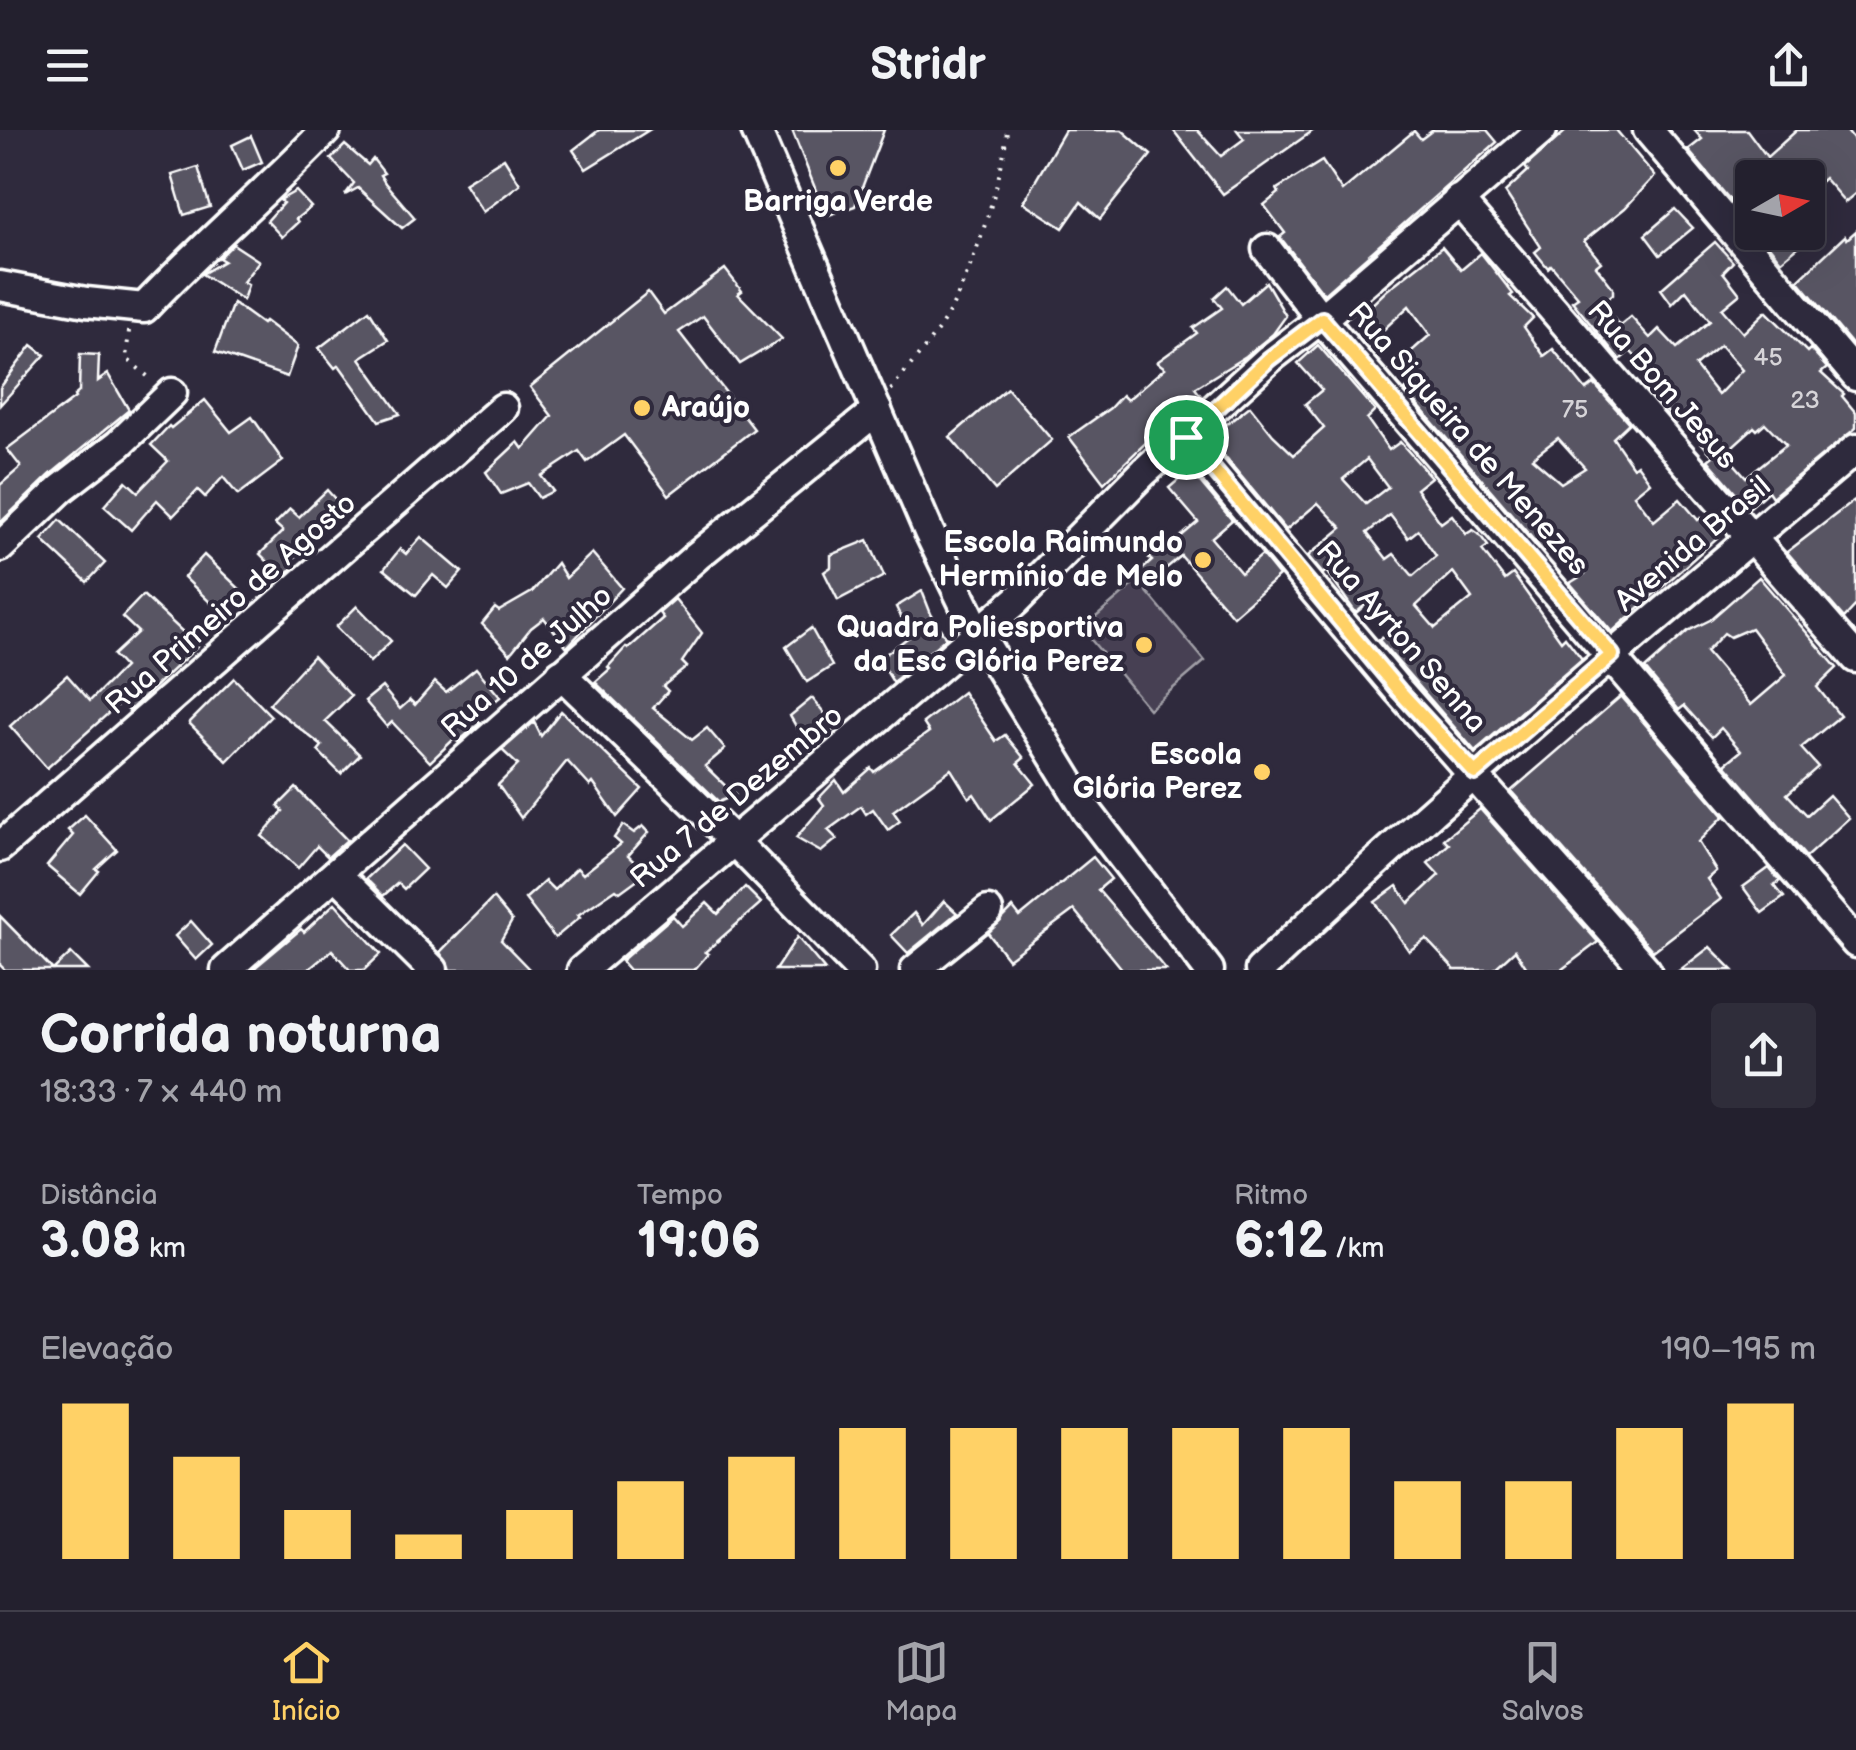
<!DOCTYPE html>
<html lang="pt">
<head>
<meta charset="utf-8">
<style>
	body { margin:0; font-family:"Balsamiq Sans",sans-serif; background:#2f2d3a; color:#f1f3f6; height:100vh; display:flex; flex-direction:column; font-size:38px; white-space:nowrap }
	* { box-sizing:border-box; margin:0 }
	p { font-size:32px; color:#a3a3aa }
	.icon { flex:none; width:55px; height:55px; fill:none; stroke:currentColor; stroke-width:2; stroke-linecap:round; stroke-linejoin:round }
	.map { position:relative; height:840px; overflow:hidden }
	.sheet { display:flex; flex-direction:column; background:#23202e; flex:1 }
	.sheet>* { flex:none }
	.needle { width:65px; rotate:81deg }
	.buttons { position:absolute; left:1735px; top:30px; display:grid; gap:20px }
	.buttons a { display:grid; place-items:center; width:90px; height:90px; border-radius:10px; background:#23202e; box-shadow:0 10px 40px #0002,0 0 0 2px #403e4a; font-size:50px }
	.pin { position:absolute; display:grid; place-items:center; width:85px; height:85px; color:#fff; margin:-42px; border:5px solid #fff; border-radius:50%; box-shadow:0 2px 10px #0007 }
	.round { display:grid; place-items:center; flex:none; width:105px; height:105px; border-radius:10px; background:#2f2d3a }
	.headline { display:flex; align-items:center; justify-content:space-between; height:170px; padding:0 40px }
	h1 { font-size:55px; font-weight:700; line-height:75px }
	.stats { display:grid; grid-template-columns:repeat(3,1fr); gap:15px; height:170px; padding:10px 40px }
	.stats div { display:grid; align-content:center }
	.stats b { font-size:50px; font-weight:700 }
	.stats small { font-size:28px; font-weight:400 }
	.stats p { font-size:28px }
	.chart { height:280px; padding:20px 40px }
	.chart p { display:flex; justify-content:space-between }
	.chart svg { width:100%; height:180px; margin-top:10px; stroke:#ffd166; stroke-width:6 }
	header { display:flex; justify-content:space-between; align-items:center; height:130px; padding:0 40px; background:#23202e; font-size:45px; font-weight:700 }
	.menu { display:flex; justify-content:space-around; align-items:center; height:140px; border-top:2px solid #403e4a; background:#23202e; font-size:28px; color:#a3a3aa }
	.menu a { display:grid; justify-items:center; gap:5px }
	.menu .active { color:#ffd166 }
	.map>svg:first-child { display:block }
</style>
</head>
<body>
<header><svg class="icon" aria-label="menu" viewBox="0 0 24 24"><path d="M4 6h16M4 12h16M4 18h16"/></svg>Stridr<svg class="icon" aria-label="share" viewBox="0 0 24 24"><path d="M12 15V3M7 8l5-5 5 5M5 13v7h14v-7"/></svg></header>
<div class="map">
<svg width="1856" height="840" viewBox="0 0 1856 840">
	<rect width="100%" height="100%" fill="#2f2a3d"/>
	<filter id="ink" filterUnits="userSpaceOnUse"><feTurbulence type="fractalNoise" baseFrequency=".01" numOctaves="2"/><feDisplacementMap in="SourceGraphic" scale="20" xChannelSelector="R" yChannelSelector="G"/><feConvolveMatrix kernelMatrix="1 2 1 2 8 2 1 2 1" color-interpolation-filters="sRGB"/></filter>
	<g filter="url(#ink)">
		<polygon fill="#464152" stroke="#a2a0a8" stroke-width="2.5" points="1138,451 1205,531 1149,579 1082,499"/>
		<g fill="#595564" stroke="#fff" stroke-width="2.5" fill-rule="evenodd">
			<polygon points="599,0 649,0 586,39 573,20"/>
			<polygon points="792,0 884,0 855,76 826,86"/>
			<polygon points="1065,0 1122,0 1151,25 1100,89 1081,72 1063,98 1023,72"/>
			<polygon points="1173,0 1197,0 1221,26 1244,9 1237,0 1314,0 1223,64"/>
			<polygon points="1433,0 1487,0 1497,12 1324,164 1280,107 1285,103 1264,75 1279,63 1277,59 1322,31 1342,61 1414,1 1421,9"/>
			<path d="M1567,0h49l39,46 -30,32 -41,33 17,21 -5,4 17,22v6l-12,10 19,22 11,-9 19,21 9,-9 18,19 33,-27 -24,-31 -14,14 -11,-15 54,-47 18,20 -10,10 17,22 -18,15 21,24 23,-22 41,41 3,-3 17,19 -6,5 23,21 -2,2 14,17v15l-84,69 -4,-6 -19,17 -41,-48 5,-4 -33,-37 -3,3 -27,-28 3,-4 -10,-11 7,-7 -20,-21 -10,9 -48,-59 6,-4 -27,-32 -3,3 -13,-16 6,-5 -36,-55 23,-21 -3,-4zM1720,215l22,25 -24,25 -23,-29zM1765,293l21,22 -40,32 -21,-24 29,-26 3,3z"/>
			<polygon points="1694,0 1747,0 1767,27 1797,0 1846,0 1856,13 1856,63 1845,72 1824,48 1808,63 1808,48 1752,48 1752,96 1688,20 1702,9"/>
			<polygon points="251,6 262,32 243,40 232,15"/>
			<polygon points="345,15 368,35 373,29 384,43 380,45 385,53 415,88 402,98 358,58 345,65 354,53 331,29"/>
			<polygon points="504,28 520,54 483,82 464,53"/>
			<polygon points="198,37 210,77 184,85 172,45"/>
			<polygon points="296,61 311,77 296,89 298,92 282,107 267,91 283,73 280,70"/>
			<polygon points="1675,79 1693,98 1660,125 1645,105"/>
			<polygon points="1856,101 1856,219 1798,150 1845,106 1847,109"/>
			<polygon points="1758,102 1816,102 1781,131"/>
			<polygon points="233,114 259,131 243,152 248,155 243,170 202,144 224,131 219,128"/>
			<path d="M1442,117l19,23 20,-17 32,41 -3,2 23,22 -9,9 20,29 9,-7 33,41 8,-6 35,39 -16,15 20,29 4,-3 13,18 -16,13 20,26 26,-22 18,21 3,-2 17,19 -106,95 -42,-49 16,-10 -32,-32 -10,11 -139,-162 15,-12 -16,-20 26,-23 -21,-29 -29,27 -17,-20 24,-23zM1558,308l27,30 -24,15 -29,-25z"/>
			<polygon points="725,139 742,161 738,164 782,209 740,234 703,186 679,202 754,299 669,365 624,305 587,332 579,321 541,346 553,361 539,368 528,353 501,364 486,342 518,312 523,319 552,286 530,257 648,162 664,184"/>
			<polygon points="1266,152 1286,186 1273,204 1246,226 1195,258 1201,266 1185,282 1181,277 1151,297 1156,303 1104,353 1069,307 1110,278 1122,265 1127,270 1165,238 1157,232 1197,203 1193,198 1222,178 1214,168 1227,156 1241,174"/>
			<polygon points="233,173 262,194 265,191 298,216 287,247 215,222"/>
			<polygon points="369,180 388,210 360,228 400,284 379,291 339,235 335,238 319,218"/>
			<polygon points="32,215 45,225 0,275 0,258"/>
			<path d="M1318,215l57,66 -8,8 22,31 11,-8 31,35 -15,12 25,34 11,-8 14,19 7,-4 6,4 9,12 -6,4 23,30 8,-6 48,67 4,-4 17,22 -107,92 -96,-111 16,-12 -25,-27 -14,12 -30,-42 -3,3 -15,-18 34,-28 -24,-25 -32,27 -77,-92 41,-32 23,29 21,20 30,-27 -19,-24 17,-14 -24,-27zM1367,329l21,28 -22,17 -23,-25zM1390,385l18,23 10,-8 18,26 -23,20 -19,-22 -7,5 -20,-26zM1453,442l19,26 -37,30 -19,-22z"/>
			<polygon points="80,224 99,225 98,251 108,244 129,280 50,345 0,393 0,355 21,337 7,319 75,268 74,266 79,262"/>
			<polygon points="1007,258 1052,310 995,360 950,307"/>
			<polygon points="205,270 231,302 252,287 283,331 238,365 223,347 205,367 198,360 173,386 157,370 131,400 104,376 126,351 138,362 168,331 151,315 169,296 171,298"/>
			<polygon points="1190,340 1232,390 1211,408 1241,443 1262,425 1279,446 1233,486 1181,426 1145,456 1136,445 1152,431 1149,428 1162,417 1165,420 1198,392 1169,358"/>
			<polygon points="327,360 344,379 292,430 296,435 283,447 260,424 283,401 275,394 290,379 299,387"/>
			<polygon points="1856,369 1856,475 1844,488 1787,422"/>
			<polygon points="60,390 105,433 87,452 42,410"/>
			<polygon points="421,407 462,442 448,458 433,445 416,465 384,439 400,419 406,424"/>
			<polygon points="868,410 884,446 838,470 824,442 831,437 831,425"/>
			<polygon points="592,423 622,458 567,517 544,488 531,498 510,524 482,494 495,478 499,481 532,462 557,433 566,448"/>
			<polygon points="204,425 245,464 224,486 184,447"/>
			<path d="M1759,447l78,91 -20,19 23,29 -39,32 17,19 -31,27 20,21 22,-20 20,23 -43,39 -81,-93 16,-13 -20,-23 -9,9 -28,-31 -5,4 -34,-41 43,-38 22,-11zM1751,498l35,47 -35,30 -45,-53 18,-19 6,4z"/>
			<polygon points="922,461 931,484 946,508 893,552 879,529 910,506 896,477"/>
			<polygon points="143,465 198,516 129,581 121,572 47,638 10,596 67,545 90,571 124,537 113,525 138,502 122,487"/>
			<polygon points="675,469 702,503 682,532 687,537 663,556 668,561 653,578 692,610 707,598 725,619 705,636 735,665 719,672 595,552 610,539 608,537 626,517 628,519 663,488 659,483"/>
			<polygon points="357,476 391,511 370,532 336,497"/>
			<polygon points="811,498 832,536 807,552 786,517"/>
			<polygon points="313,526 351,566 325,591 360,625 341,644 318,621 322,616 269,574"/>
			<polygon points="476,538 500,567 474,588 480,593 474,598 458,612 454,609 430,632 392,592 387,597 365,571 382,557 400,579 410,570 415,575 435,552 446,562"/>
			<polygon points="234,548 271,586 227,631 189,593"/>
			<polygon points="963,562 996,611 1005,605 1024,628 1018,633 1035,654 991,690 974,664 969,668 951,639 893,681 900,691 888,700 873,679 866,684 861,676 828,700 837,709 821,722 796,708 824,675 819,668 836,650 844,662 871,638 874,642 929,602 923,593"/>
			<polygon points="1621,566 1724,686 1698,712 1716,741 1707,749 1721,769 1653,821 1511,661"/>
			<polygon points="812,568 836,597 811,622 790,586"/>
			<polygon points="561,581 642,659 617,687 593,653 590,656 567,631 521,688 498,655 518,635 502,620 534,592 541,606"/>
			<polygon points="296,658 347,710 328,727 317,716 298,738 262,706 283,681 278,676"/>
			<polygon points="1480,679 1598,812 1561,840 1528,840 1515,820 1493,840 1455,840 1426,809 1409,821 1375,772 1397,756 1409,773 1439,745 1428,733 1449,714 1444,709"/>
			<polygon points="85,685 117,720 96,739 99,741 80,764 47,736 73,705 68,700"/>
			<polygon points="623,695 634,703 643,696 649,702 628,726 646,743 620,762 616,759 578,785 580,787 555,808 525,769 545,751 554,760 577,738 583,744 621,714 614,708"/>
			<polygon points="402,715 425,739 404,759 398,753 383,766 366,749"/>
			<polygon points="1093,727 1111,749 1098,760 1166,840 1123,840 1074,780 1008,829 988,803 1013,778 1020,787"/>
			<polygon points="1769,738 1780,751 1774,755 1784,767 1762,783 1743,757"/>
			<polygon points="745,757 761,773 705,822 708,824 694,840 629,840 621,831 673,786 682,796 707,773 718,784"/>
			<polygon points="493,768 512,791 501,810 530,840 450,840 440,822"/>
			<polygon points="944,771 957,783 908,823 891,805 914,783 923,795"/>
			<polygon points="335,773 381,824 364,840 350,840 332,820 308,840 252,840 301,799 304,802"/>
			<polygon points="0,786 53,840 71,823 88,840 5,840 0,835"/>
			<polygon points="191,791 212,815 196,830 175,806"/>
			<polygon points="797,807 825,840 775,840"/>
			<polygon points="1710,817 1733,840 1680,840"/>
		</g>
		<g fill="none" stroke-linecap="round" stroke-linejoin="round">
			<defs>
				<g id="minor">
					<polyline points="756,0 929,402 978,503 1087,681 1209,840"/>
					<polyline points="1648,0 1856,246"/>
					<polyline points="1458,70 1856,528"/>
					<polyline points="1267,119 1321,189 1856,813"/>
					<path d="M0,156l86,16 58,6c58,-62 123,-116 182,-178"/>
					<polyline points="1185,307 1399,561 1646,840"/>
					<polyline points="0,417 62,358 119,314 172,263"/>
					<polyline points="561,544 734,711 860,840"/>
					<polyline points="0,717 503,278"/>
					<polyline points="337,745 433,840"/>
					<polyline points="226,840 697,426 877,280"/>
					<polyline points="582,840 1016,471 1145,341 1269,229 1321,189 1542,0"/>
					<polyline points="915,840 988,781"/>
					<path d="M1260,840c191,-182 394,-350 596,-521"/>
				</g>
			</defs>
			<use href="#minor" stroke="#fff" stroke-width="35"/>
			<g stroke="#fff" stroke-width="4" stroke-dasharray="2.5 8" stroke-linecap="butt">
				<polyline points="129,201 126,228 152,250"/>
				<path d="M891,260c21,-28 49,-57 64,-89 21,-43 48,-124 52,-171"/>
			</g>
			<use href="#minor" stroke="#2f2a3d" stroke-width="28"/>
		</g>
	</g>
	<g fill="none" stroke-linecap="round" stroke-linejoin="round" filter="url(#ink)">
		<defs>
			<polygon id="route" points="1322,189 1612,525 1475,643 1399,561 1186,307 1269,229"/>
		</defs>
		<use href="#route" stroke="#fff" stroke-width="20"/>
		<use href="#route" stroke="#ffd166" stroke-width="12"/>
	</g>
	<g fill="#ffd166" stroke="#2f2a3d" stroke-width="4">
		<circle cx="838" cy="38" r="10"/>
		<circle cx="642" cy="278" r="10"/>
		<circle cx="1203" cy="430" r="10"/>
		<circle cx="1144" cy="515" r="10"/>
		<circle cx="1262" cy="642" r="10"/>
	</g>
	<g text-anchor="middle" dominant-baseline="central" stroke-width="8" stroke-linejoin="round" paint-order="stroke">
		<g font-size="25" fill="#d6d4d8">
			<text x="1768" y="227">45</text>
			<text x="1805" y="270">23</text>
			<text x="1575" y="279">75</text>
		</g>
		<g font-size="30" font-weight="bold" fill="#fff" stroke="#2f2a3d" text-anchor="end">
			<text x="838" y="72" text-anchor="middle">Barriga Verde</text>
			<text x="662" y="278" text-anchor="start">Araújo</text>
			<text x="1183" y="413">Escola Raimundo<tspan x="1183" dy="34">Hermínio de Melo</tspan></text>
			<text x="1124" y="498">Quadra Poliesportiva<tspan x="1124" dy="34">da Esc Glória Perez</tspan></text>
			<text x="1242" y="625">Escola<tspan x="1242" dy="34">Glória Perez</tspan></text>
		</g>
		<g font-size="30" fill="#fff" stroke="#2f2a3d">
			<text transform="translate(1662 255) rotate(49)">Rua Bom Jesus</text>
			<text transform="translate(1468 309) rotate(49)">Rua Siqueira de Menezes</text>
			<text transform="translate(1693 414) rotate(-40)">Avenida Brasil</text>
			<text transform="translate(231 474) rotate(-41)">Rua Primeiro de Agosto</text>
			<text transform="translate(1401 507) rotate(49)">Rua Ayrton Senna</text>
			<text transform="translate(527 532) rotate(-41)">Rua 10 de Julho</text>
			<text transform="translate(737 667) rotate(-40)">Rua 7 de Dezembro</text>
		</g>
	</g>
</svg>
<div class="buttons">
<a><svg class="needle" viewBox="-14 -14 28 28"><path d="M0-13l5 13h-10z" fill="#e53935"/><path d="M0 13l5-13h-10z" fill="#a3a3aa"/></svg></a>
</div>
<div class="pin" style="left:1186px;top:307px;background:#1e9e55"><svg class="icon" aria-label="arrive" viewBox="0 0 24 24"><path d="M6 21V4h12l-3 4 3 4H6"/></svg></div>
</div>
<section class="sheet">
<div class="headline"><div><h1>Corrida noturna</h1><p>18:33 · 7 × 440 m</p></div><a class="round"><svg class="icon" aria-label="share" viewBox="0 0 24 24"><path d="M12 15V3M7 8l5-5 5 5M5 13v7h14v-7"/></svg></a></div>
<div class="stats">
<div><p>Distância</p><b>3.08<small> km</small></b></div>
<div><p>Tempo</p><b>19:06</b></div>
<div><p>Ritmo</p><b>6:12<small> /km</small></b></div>
</div>
<div class="chart"><p><span>Elevação</span>190–195 m</p>
<svg viewBox="0 0 160 44" preserveAspectRatio="none"><path d="M5 44V6M15 44V19M25 44V32M35 44V38M45 44V32M55 44V25M65 44V19M75 44V12M85 44V12M95 44V12M105 44V12M115 44V12M125 44V25M135 44V25M145 44V12M155 44V6"/></svg>
</div>
</section>
<nav class="menu">
<a class="active"><svg class="icon" aria-label="home" viewBox="0 0 24 24"><path d="M3 11l9-7 9 7M6 9v11h12V9"/></svg>Início</a>
<a><svg class="icon" aria-label="map" viewBox="0 0 24 24"><path d="M3 6l6-2 6 2 6-2v14l-6 2-6-2-6 2zM9 4v14M15 6v14"/></svg>Mapa</a>
<a><svg class="icon" aria-label="saved" viewBox="0 0 24 24"><path d="M7 4h10v16l-5-4-5 4z"/></svg>Salvos</a>
</nav>
</body>
</html>
